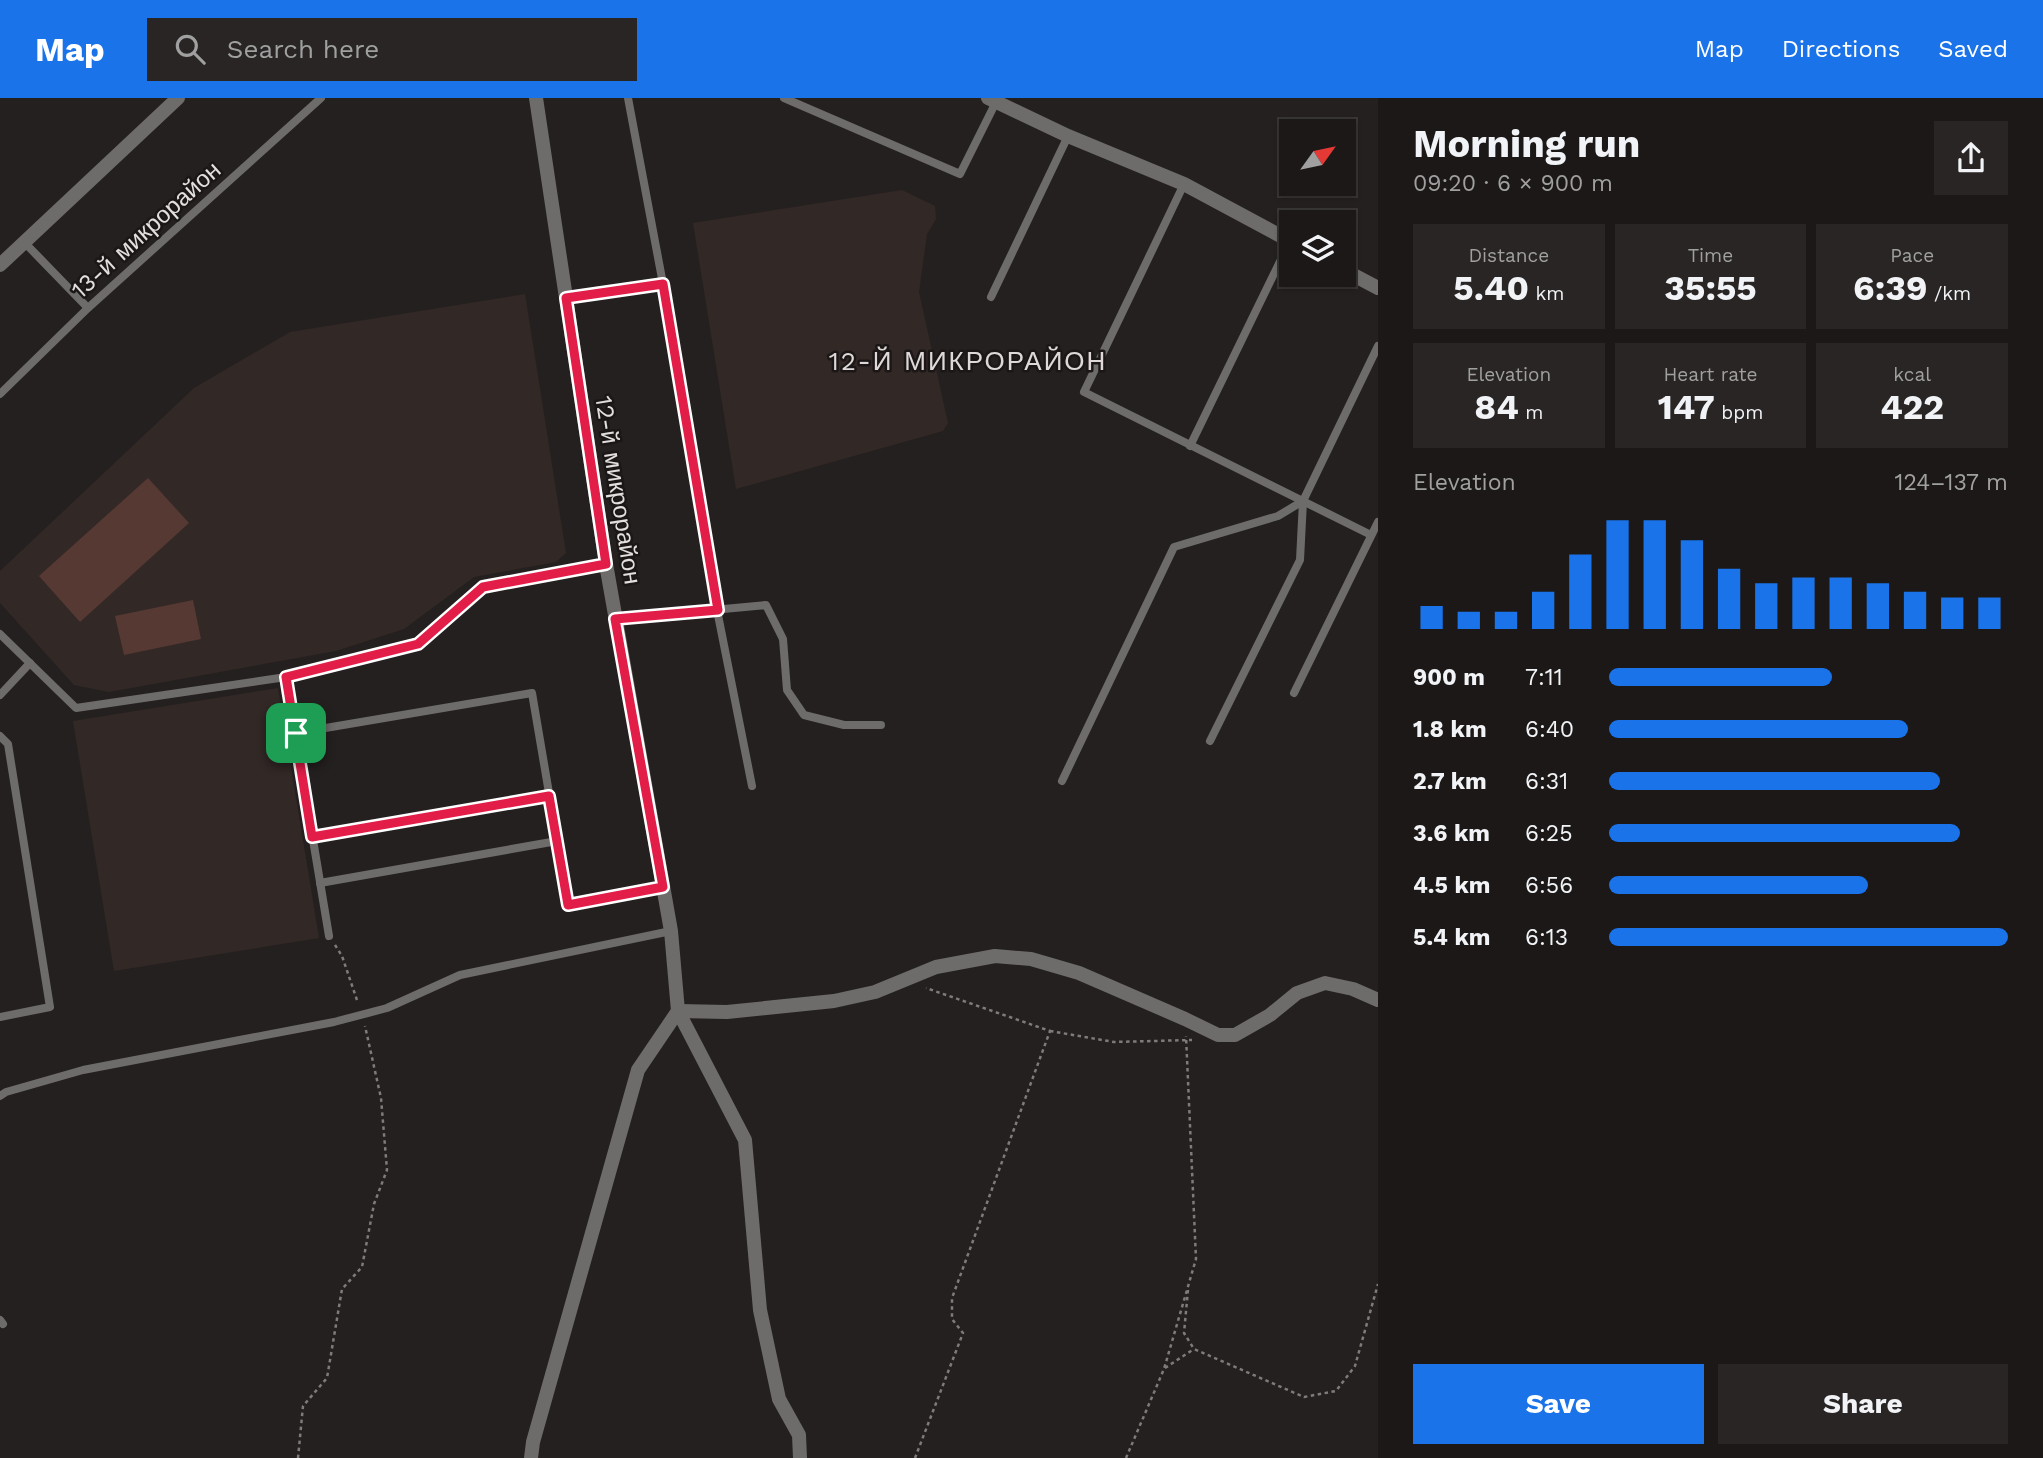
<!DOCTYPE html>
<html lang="en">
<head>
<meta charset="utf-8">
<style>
	body { margin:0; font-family:"Work Sans",sans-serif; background:#282524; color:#f1f3f6; height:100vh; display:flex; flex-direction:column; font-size:26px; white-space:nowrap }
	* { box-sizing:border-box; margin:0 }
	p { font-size:23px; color:#a0a0a1 }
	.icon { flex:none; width:38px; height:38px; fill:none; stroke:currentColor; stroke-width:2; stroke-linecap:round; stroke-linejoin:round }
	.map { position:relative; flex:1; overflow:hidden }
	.details { display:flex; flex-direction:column; background:#1b1817; width:665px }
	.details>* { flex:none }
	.needle { width:46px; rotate:57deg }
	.tools { position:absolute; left:1279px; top:21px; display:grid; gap:14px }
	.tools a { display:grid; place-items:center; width:77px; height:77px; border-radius:0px; background:#1b1817; box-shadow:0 2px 5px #0004,0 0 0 2px #393736; font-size:35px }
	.pin { position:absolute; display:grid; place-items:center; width:60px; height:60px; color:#fff; margin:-30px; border-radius:14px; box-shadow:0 4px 10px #0006 }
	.round { display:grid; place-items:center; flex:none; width:74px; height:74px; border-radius:0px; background:#282524 }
	.summary { display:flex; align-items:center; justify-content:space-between; height:119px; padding:0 35px }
	h1 { font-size:38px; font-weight:700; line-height:52px }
	.figures { display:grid; grid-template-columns:repeat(3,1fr); gap:10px; height:119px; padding:7px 35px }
	.figures div { display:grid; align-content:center; border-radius:0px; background:#282524; text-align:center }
	.figures b { font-size:35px; font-weight:700 }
	.figures small { font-size:19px; font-weight:400 }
	.figures p { font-size:19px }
	.chart { height:196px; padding:14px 35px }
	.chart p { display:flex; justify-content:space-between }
	.chart svg { width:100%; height:126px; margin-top:7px; stroke:#1a73e8; stroke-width:6 }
	.button { display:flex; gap:14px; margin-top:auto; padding:14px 35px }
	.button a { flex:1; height:80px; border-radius:0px; background:#1a73e8; color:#fff; font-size:28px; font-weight:700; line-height:80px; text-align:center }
	.button a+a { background:#282524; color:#f1f3f6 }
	ul { padding:0 35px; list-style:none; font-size:23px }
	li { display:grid; grid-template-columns:112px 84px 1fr; align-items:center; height:52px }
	li i { height:18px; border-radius:9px; background:#1a73e8 }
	header { display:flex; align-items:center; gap:42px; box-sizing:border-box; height:98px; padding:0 35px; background:#1a73e8; color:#fff }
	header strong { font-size:33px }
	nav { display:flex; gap:38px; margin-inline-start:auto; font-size:24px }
	.search { width:490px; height:63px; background:#282524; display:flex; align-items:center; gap:18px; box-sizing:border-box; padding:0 24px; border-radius:0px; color:#a0a0a1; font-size:26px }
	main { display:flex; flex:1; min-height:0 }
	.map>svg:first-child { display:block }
</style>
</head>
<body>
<header>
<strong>Map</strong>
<div class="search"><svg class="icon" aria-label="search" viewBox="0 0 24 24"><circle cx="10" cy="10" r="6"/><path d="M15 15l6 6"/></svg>Search here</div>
<nav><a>Map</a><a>Directions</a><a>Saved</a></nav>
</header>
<main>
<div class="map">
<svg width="1378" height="1360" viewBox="0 0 1378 1360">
	<rect width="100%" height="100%" fill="#24201f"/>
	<g fill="#322826">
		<polygon points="902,92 935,108 936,121 927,136 919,194 948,325 943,333 736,391 693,125"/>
		<polygon points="525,196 566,455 556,464 474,479 404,531 336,553 109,594 74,587 0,505 0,473 194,290 290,234"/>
		<polygon points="278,590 319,840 114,873 73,623"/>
	</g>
	<g fill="#573933">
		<polygon points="148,380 189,425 80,524 39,478"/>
		<polygon points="193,502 201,541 124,557 115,518"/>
	</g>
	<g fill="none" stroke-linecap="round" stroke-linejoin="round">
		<g stroke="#7e7b7a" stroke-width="2.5" stroke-dasharray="3.5 3.5" stroke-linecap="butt">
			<polyline points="335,847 342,858 358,905"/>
			<polyline points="1050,933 1114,944 1192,942"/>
			<polyline points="1188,1192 1184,1235 1194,1251 1304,1299 1336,1293 1355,1268 1378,1186"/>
			<polyline points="1165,1270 1194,1251"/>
			<polyline points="298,1360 303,1308 327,1280 342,1191 362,1169 374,1106 387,1072 381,1000 365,928"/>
			<polyline points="915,1360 963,1235 952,1221 952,1200 1050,933 926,890"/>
			<polyline points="1126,1360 1164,1271 1196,1161 1186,938"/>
		</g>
		<g stroke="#6e6c6b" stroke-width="8">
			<polyline points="628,0 663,186"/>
			<polyline points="784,0 960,76 996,4"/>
			<polyline points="1184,86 1084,294 1371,437"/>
			<polyline points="24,144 88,210"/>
			<polyline points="991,199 1068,38"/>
			<polyline points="567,200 663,186 717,512 752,688"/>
			<polyline points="0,296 88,210 321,0"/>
			<polyline points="1190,348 1290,143"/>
			<polyline points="616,521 766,507 783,541 787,592 804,617 844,627 881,627"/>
			<polyline points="0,536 76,610 286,579 418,546 483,489 606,466"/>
			<polyline points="286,579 329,838"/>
			<polyline points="1294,595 1378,424"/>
			<polyline points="0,597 30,565"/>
			<polyline points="296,635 532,595 568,807 663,789"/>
			<polyline points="0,638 8,646 50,909 0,919"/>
			<polyline points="1210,643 1300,462 1303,403 1378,248"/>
			<polyline points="1062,683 1174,449 1278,418 1303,403"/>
			<polyline points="312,739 549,698"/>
			<polyline points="320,785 557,743"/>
			<polyline points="0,998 6,994 83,972 334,924 387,910 460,877 671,833"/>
			<polyline points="0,1222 3,1226"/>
		</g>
		<g stroke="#6e6c6b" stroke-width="14">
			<polyline points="988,0 1068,38 1184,86 1292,144"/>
			<polyline points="0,167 178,0"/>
			<polyline points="1344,172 1378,190"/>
			<polyline points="531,1360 533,1344 638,972 678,913 671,833 606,466 536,0"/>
			<polyline points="800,1360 799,1337 779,1301 760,1212 745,1042 678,913 727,914 834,903 875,894 936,869 995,858 1031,861 1079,875 1185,921 1218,937 1235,937 1270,917 1297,895 1325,885 1353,891 1378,902"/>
		</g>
	</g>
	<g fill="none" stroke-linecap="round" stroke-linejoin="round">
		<defs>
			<polygon id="route" points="663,186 718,512 615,521 663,789 568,807 549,698 312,739 286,579 418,546 483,489 606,466 566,200"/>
		</defs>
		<use href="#route" stroke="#fff" stroke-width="14"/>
		<use href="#route" stroke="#e11d48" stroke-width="9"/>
	</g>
	<g text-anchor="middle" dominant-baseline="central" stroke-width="5" stroke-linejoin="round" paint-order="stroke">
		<g font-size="24" fill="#e2e0df" stroke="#1b1716">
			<text transform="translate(146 132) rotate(-42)">13-й микрорайон</text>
			<text transform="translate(618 392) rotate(81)">12-й микрорайон</text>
		</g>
		<g font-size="26" letter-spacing="2" fill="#ded9d8" stroke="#1b1716">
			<text x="968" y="263">12-Й МИКРОРАЙОН</text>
		</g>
	</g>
</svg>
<div class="tools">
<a><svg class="needle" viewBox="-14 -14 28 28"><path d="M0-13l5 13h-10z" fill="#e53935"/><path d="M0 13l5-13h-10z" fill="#a0a0a1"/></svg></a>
<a><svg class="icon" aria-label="layers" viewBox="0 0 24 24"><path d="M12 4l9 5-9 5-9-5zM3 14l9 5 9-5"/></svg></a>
</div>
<div class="pin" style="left:296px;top:635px;background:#1e9e55"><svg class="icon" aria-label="arrive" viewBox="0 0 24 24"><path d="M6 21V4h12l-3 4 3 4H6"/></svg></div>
</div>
<section class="details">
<div class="summary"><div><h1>Morning run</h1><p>09:20 · 6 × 900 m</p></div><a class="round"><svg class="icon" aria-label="share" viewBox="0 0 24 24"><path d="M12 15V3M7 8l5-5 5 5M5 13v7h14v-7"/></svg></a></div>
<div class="figures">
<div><p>Distance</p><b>5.40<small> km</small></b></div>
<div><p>Time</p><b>35:55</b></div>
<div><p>Pace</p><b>6:39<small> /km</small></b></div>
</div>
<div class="figures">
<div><p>Elevation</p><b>84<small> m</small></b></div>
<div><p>Heart rate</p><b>147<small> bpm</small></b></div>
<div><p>kcal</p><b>422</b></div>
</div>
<div class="chart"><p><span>Elevation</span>124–137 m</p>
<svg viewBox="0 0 160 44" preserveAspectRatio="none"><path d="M5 44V36M15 44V38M25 44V38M35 44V31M45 44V18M55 44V6M65 44V6M75 44V13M85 44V23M95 44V28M105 44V26M115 44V26M125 44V28M135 44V31M145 44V33M155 44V33"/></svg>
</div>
<ul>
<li><b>900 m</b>7:11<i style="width:56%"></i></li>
<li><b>1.8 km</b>6:40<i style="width:75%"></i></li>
<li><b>2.7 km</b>6:31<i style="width:83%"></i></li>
<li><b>3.6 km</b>6:25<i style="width:88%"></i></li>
<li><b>4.5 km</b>6:56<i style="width:65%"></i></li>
<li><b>5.4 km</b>6:13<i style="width:100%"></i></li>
</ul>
<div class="button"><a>Save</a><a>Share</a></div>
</section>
</main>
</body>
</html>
